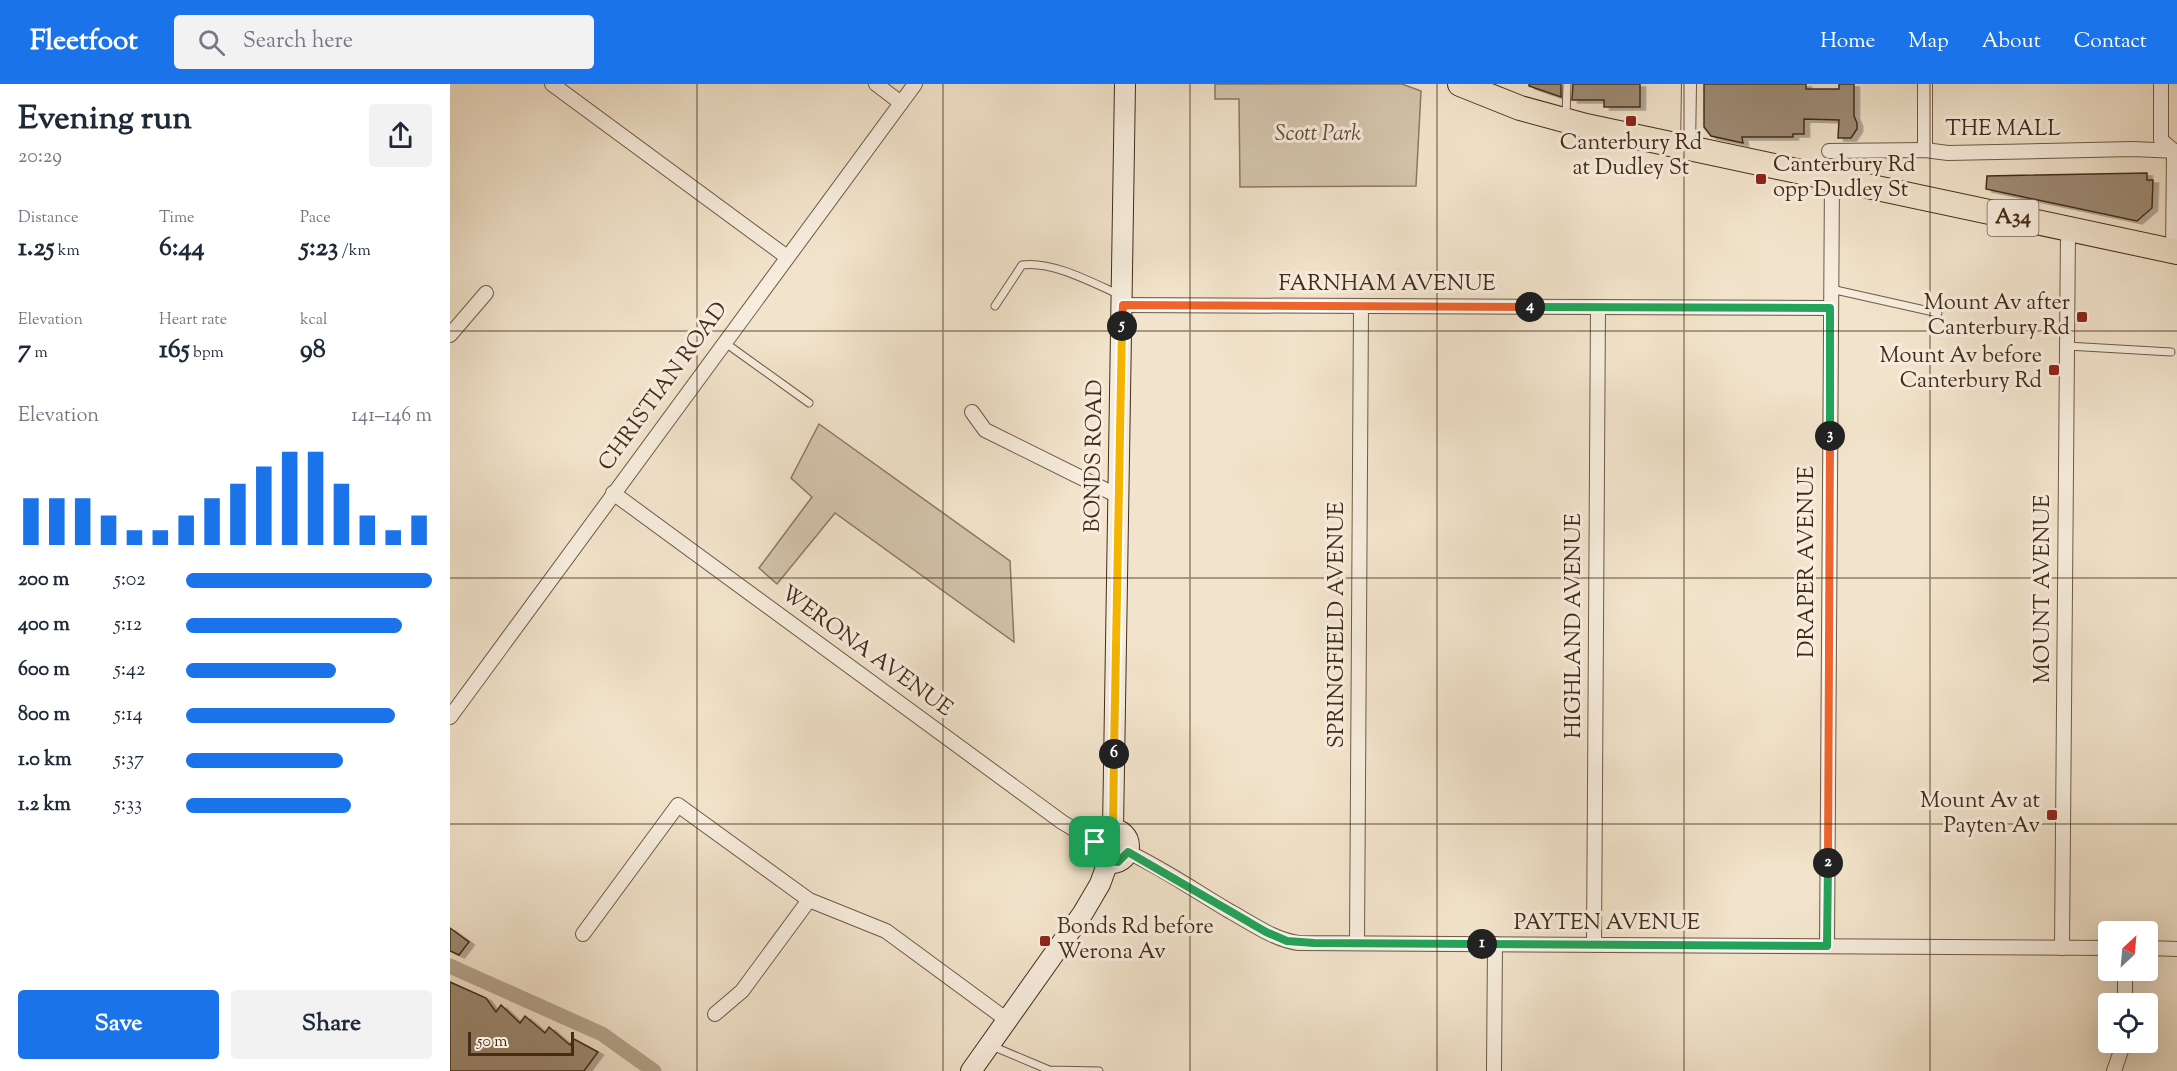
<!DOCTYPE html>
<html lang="en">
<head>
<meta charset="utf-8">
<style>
	body { margin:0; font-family:"Sorts Mill Goudy",serif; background:#f2f2f3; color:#1f2937; height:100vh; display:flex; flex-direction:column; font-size:22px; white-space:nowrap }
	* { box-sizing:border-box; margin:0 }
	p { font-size:20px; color:#747a83 }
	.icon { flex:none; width:33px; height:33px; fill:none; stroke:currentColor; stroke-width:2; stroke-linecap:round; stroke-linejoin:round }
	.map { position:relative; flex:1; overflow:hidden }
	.side { display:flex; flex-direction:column; background:#fff; width:450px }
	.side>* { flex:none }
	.needle { width:39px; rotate:26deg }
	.buttons { position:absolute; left:1648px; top:837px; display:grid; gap:12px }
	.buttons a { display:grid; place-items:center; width:60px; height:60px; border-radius:6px; background:#fff; box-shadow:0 6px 24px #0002; font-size:30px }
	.scale { position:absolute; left:18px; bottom:15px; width:106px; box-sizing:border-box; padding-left:6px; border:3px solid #432c18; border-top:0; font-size:16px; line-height:21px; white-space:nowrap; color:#432c18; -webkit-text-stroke:4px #f7edde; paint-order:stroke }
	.pin { position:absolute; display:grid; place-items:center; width:51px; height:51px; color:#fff; margin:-26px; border-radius:12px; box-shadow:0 3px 9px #0006 }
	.km { position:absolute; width:30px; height:30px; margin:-15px; border-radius:50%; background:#222; color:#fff; font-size:16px; line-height:30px; text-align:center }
	.round { display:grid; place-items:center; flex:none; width:63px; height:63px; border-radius:6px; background:#f2f2f3 }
	.headline { display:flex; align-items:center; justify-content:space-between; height:102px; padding:0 18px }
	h1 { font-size:33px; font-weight:800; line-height:45px }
	.stats { display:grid; grid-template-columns:repeat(3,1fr); gap:9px; height:102px; padding:6px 18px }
	.stats div { display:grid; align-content:center }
	.stats b { font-size:26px; font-weight:800 }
	.stats small { font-size:16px; font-weight:400 }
	.stats p { font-size:16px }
	.chart { height:168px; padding:12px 18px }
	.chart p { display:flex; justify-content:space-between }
	.chart svg { width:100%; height:108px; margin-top:6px; stroke:#1a73e8; stroke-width:6 }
	.button { display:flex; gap:12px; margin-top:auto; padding:12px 18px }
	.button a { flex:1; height:69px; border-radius:6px; background:#1a73e8; color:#fff; font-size:24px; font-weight:800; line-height:69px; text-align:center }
	.button a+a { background:#f2f2f3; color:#1f2937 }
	ul { padding:0 18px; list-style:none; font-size:20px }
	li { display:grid; grid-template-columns:96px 72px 1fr; align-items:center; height:45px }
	li i { height:15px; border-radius:8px; background:#1a73e8 }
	header { display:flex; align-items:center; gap:36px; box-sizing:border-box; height:84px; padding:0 30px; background:#1a73e8; color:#fff }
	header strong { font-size:28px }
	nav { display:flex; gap:33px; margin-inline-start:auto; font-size:21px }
	.search { width:420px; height:54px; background:#f2f2f3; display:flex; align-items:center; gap:15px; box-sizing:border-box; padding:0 21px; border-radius:6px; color:#747a83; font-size:22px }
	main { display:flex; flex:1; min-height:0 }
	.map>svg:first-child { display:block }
</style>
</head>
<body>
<header>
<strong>Fleetfoot</strong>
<div class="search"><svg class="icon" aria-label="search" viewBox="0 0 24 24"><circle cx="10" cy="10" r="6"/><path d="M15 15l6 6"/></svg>Search here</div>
<nav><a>Home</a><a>Map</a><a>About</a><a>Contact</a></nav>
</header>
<main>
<section class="side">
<div class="headline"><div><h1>Evening run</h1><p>20:29</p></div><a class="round"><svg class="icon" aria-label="share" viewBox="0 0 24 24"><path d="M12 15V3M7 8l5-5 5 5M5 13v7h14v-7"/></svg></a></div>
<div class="stats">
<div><p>Distance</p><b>1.25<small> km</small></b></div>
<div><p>Time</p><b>6:44</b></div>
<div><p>Pace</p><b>5:23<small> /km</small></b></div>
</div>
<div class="stats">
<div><p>Elevation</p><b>7<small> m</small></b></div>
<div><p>Heart rate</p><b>165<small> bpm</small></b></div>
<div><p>kcal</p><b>98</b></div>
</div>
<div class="chart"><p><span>Elevation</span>141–146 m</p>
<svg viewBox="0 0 160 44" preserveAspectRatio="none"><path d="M5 44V25M15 44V25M25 44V25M35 44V32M45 44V38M55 44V38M65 44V32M75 44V25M85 44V19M95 44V12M105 44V6M115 44V6M125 44V19M135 44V32M145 44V38M155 44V32"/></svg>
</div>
<ul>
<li><b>200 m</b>5:02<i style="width:100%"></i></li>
<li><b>400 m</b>5:12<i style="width:88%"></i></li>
<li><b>600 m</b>5:42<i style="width:61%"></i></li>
<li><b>800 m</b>5:14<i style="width:85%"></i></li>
<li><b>1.0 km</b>5:37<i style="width:64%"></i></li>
<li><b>1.2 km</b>5:33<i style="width:67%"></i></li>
</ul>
<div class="button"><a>Save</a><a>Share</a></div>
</section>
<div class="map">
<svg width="1727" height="987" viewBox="0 0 1727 987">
	<defs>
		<filter id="shadow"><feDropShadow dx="5.5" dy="3" stdDeviation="0" flood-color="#0004"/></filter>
	</defs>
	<rect width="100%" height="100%" fill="#f2e4cc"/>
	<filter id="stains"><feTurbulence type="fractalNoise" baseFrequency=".00333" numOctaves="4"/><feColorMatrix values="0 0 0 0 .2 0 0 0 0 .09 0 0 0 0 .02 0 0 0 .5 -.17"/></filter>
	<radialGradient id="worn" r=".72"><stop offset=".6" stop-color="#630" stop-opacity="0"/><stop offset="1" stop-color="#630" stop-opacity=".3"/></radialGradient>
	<g fill="#d4c5ad" stroke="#8c7862" stroke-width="1.5">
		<polygon points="765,0 952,0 971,7 966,102 790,103 789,15 765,15"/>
		<polygon points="369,340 560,477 564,558 385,429 327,500 309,484 362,413 341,394"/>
	</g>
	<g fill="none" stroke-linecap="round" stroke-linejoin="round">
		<polyline stroke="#b6a58f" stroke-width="15" points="0,882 152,950 204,987"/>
	</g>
	<g fill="#9e8c76" stroke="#432c18" stroke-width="1.5" filter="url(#shadow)">
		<polygon points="1079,0 1111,0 1111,13 1079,2"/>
		<polygon points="1123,0 1190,0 1190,23 1154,23 1154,16 1122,16"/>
		<polygon points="1254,0 1356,0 1356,5 1389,5 1389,0 1404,0 1404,32 1407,39 1407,45 1401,54 1388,54 1389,36 1354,35 1354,50 1343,50 1343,53 1292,53 1293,59 1261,52 1254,43"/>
		<polygon points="1697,89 1697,96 1703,96 1702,124 1687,137 1536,105 1537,92"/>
		<polygon points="0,844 19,858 9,871 0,867"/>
		<polygon points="0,898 36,914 46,928 51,921 70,939 75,932 95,949 99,943 120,961 124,955 148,968 134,987 0,987"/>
	</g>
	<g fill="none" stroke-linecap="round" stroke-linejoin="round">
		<defs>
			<g id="service">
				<polyline points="1116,33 1117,0"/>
				<polyline points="1381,205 1488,229"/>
				<path d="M545,222l27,-41c31,-4 71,18 98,30"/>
				<polyline points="274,258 359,319"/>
				<polyline points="1617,262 1721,268"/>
				<polyline points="542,962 599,986 649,987"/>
			</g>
			<g id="minor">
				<polyline points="102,0 337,173"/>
				<polyline points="426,0 451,19"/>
				<polyline points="1711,0 1711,56 1724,67 1723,168"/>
				<polyline points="1238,65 1239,0"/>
				<polyline points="1475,66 1475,0"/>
				<polyline points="1379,67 1475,66 1498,69 1683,65 1727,67"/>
				<polyline points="673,221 1380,224"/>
				<polyline points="0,251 36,209"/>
				<polyline points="522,328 535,346 668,412"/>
				<polyline points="163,409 612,738 645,758"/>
				<polyline points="0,633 465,0"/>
				<path d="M678,768c36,17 69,40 103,60 22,12 42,27 67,31l811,5"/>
				<polyline points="133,850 228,721 359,816 436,847 557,936"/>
				<polyline points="907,859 911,222"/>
				<polyline points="1144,861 1148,223"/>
				<polyline points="1377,862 1382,95"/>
				<polyline points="1612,864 1618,146"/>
				<polyline points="1698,864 1727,865"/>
				<polyline points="1675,920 1675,886"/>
				<polyline points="265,930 292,907 359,816"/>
				<polyline points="1044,987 1045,860"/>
				<polyline points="1664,987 1674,958"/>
			</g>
			<g id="secondary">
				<polyline points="663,745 675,0"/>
				<circle cx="662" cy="762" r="17"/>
				<polyline points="521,987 633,829 650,800 658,778"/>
			</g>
			<polyline id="trunk" points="1010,0 1070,24 1136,42 1727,168"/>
		</defs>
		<use href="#service" stroke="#6f5a45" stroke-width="9"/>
		<use href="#minor" stroke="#6f5a45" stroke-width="16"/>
		<use href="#secondary" stroke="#432c18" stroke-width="22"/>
		<use href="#trunk" stroke="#432c18" stroke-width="26"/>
		<use href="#service" stroke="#f7edde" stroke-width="7"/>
		<use href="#minor" stroke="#f7edde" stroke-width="14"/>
		<use href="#secondary" stroke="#f7edde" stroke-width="20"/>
		<use href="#trunk" stroke="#f2e4cc" stroke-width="24"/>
	</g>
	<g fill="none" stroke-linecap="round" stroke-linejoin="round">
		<defs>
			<polyline id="split-1" points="645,758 646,768 653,776 668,778 678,768 816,848 837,857 864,859 1032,860"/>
			<polyline id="split-2" points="1032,860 1377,862 1378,779"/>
			<polyline id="split-3" points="1378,779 1380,352"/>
			<polyline id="split-4" points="1080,223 1380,224 1380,352"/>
			<polyline id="split-5" points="672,242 673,221 1080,223"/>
			<polyline id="split-6" points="664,670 672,242"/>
			<polyline id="split-7" points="645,758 650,750 663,745 664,670"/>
		</defs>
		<use href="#split-1" stroke="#fff" stroke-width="12"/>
		<use href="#split-2" stroke="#fff" stroke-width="12"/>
		<use href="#split-3" stroke="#fff" stroke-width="12"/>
		<use href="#split-4" stroke="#fff" stroke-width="12"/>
		<use href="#split-5" stroke="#fff" stroke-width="12"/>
		<use href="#split-6" stroke="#fff" stroke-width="12"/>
		<use href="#split-7" stroke="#fff" stroke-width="12"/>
		<use href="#split-1" stroke="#22a559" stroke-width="8"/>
		<use href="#split-2" stroke="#22a559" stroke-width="8"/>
		<use href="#split-3" stroke="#f0652b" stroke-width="8"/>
		<use href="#split-4" stroke="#22a559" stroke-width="8"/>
		<use href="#split-5" stroke="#f0652b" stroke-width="8"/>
		<use href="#split-6" stroke="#f5b400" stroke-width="8"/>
		<use href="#split-7" stroke="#f5b400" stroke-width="8"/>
	</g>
	<path fill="none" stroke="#432c18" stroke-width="1.5" stroke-opacity="0.55" d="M247,0v987M493,0v987M740,0v987M987,0v987M1234,0v987M1480,0v987M0,247h1727M0,494h1727M0,740h1727"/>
	<g fill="#8f2418" stroke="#f7edde" stroke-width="2">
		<rect x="1175" y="31" width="12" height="12" rx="3"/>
		<rect x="1305" y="89" width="12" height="12" rx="3"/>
		<rect x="1626" y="227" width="12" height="12" rx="3"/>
		<rect x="1598" y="280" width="12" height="12" rx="3"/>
		<rect x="1596" y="725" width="12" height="12" rx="3"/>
		<rect x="589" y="851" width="12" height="12" rx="3"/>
	</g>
	<g text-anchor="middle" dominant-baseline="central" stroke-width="6" stroke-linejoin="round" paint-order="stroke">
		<rect fill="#f7edde" stroke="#796653" stroke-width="1.5" x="1537.5" y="116" width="51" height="36" rx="4.5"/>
		<g font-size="21" font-weight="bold" fill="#432c18">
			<text x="1563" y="134">A34</text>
		</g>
		<g font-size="22" fill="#432c18" stroke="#f7edde">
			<text x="1553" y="46">THE MALL</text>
			<text x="937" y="201">FARNHAM AVENUE</text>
			<text transform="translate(214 303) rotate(-54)">CHRISTIAN ROAD</text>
			<text transform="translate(645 372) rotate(-89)">BONDS ROAD</text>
			<text transform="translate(1358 478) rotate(-90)">DRAPER AVENUE</text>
			<text transform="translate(1594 505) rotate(-90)">MOUNT AVENUE</text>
			<text transform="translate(888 541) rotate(-90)">SPRINGFIELD AVENUE</text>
			<text transform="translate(1125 542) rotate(-90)">HIGHLAND AVENUE</text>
			<text transform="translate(416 568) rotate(36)">WERONA AVENUE</text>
			<text x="1157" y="840">PAYTEN AVENUE</text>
		</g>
		<g font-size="22" font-style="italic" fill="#604b36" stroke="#f7edde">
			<text x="868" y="51">Scott Park</text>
		</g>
		<g font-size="22" fill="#432c18" stroke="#f7edde" text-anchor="end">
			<text x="1181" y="60" text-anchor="middle">Canterbury Rd<tspan x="1181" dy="25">at Dudley St</tspan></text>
			<text x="1323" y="82" text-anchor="start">Canterbury Rd<tspan x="1323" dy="25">opp Dudley St</tspan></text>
			<text x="1620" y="220">Mount Av after<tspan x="1620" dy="25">Canterbury Rd</tspan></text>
			<text x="1592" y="273">Mount Av before<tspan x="1592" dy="25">Canterbury Rd</tspan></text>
			<text x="1590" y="718">Mount Av at<tspan x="1590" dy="25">Payten Av</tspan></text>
			<text x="607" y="844" text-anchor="start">Bonds Rd before<tspan x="607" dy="25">Werona Av</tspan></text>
		</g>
	</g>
	<rect width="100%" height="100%" filter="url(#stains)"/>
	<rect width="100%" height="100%" fill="url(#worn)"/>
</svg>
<div class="buttons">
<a><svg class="needle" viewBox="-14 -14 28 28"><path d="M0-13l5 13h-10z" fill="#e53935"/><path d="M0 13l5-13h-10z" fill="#747a83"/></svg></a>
<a><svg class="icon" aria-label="locate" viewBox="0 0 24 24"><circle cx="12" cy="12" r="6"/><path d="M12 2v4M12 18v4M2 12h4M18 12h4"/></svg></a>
</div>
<div class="scale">50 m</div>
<div class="pin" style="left:645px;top:758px;background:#1e9e55"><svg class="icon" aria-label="arrive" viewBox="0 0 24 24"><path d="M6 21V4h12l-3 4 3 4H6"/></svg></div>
<b class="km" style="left:1032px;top:860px">1</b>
<b class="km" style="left:1378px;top:779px">2</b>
<b class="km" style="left:1380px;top:352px">3</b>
<b class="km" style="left:1080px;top:223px">4</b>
<b class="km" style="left:672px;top:242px">5</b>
<b class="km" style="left:664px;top:670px">6</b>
</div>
</main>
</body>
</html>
